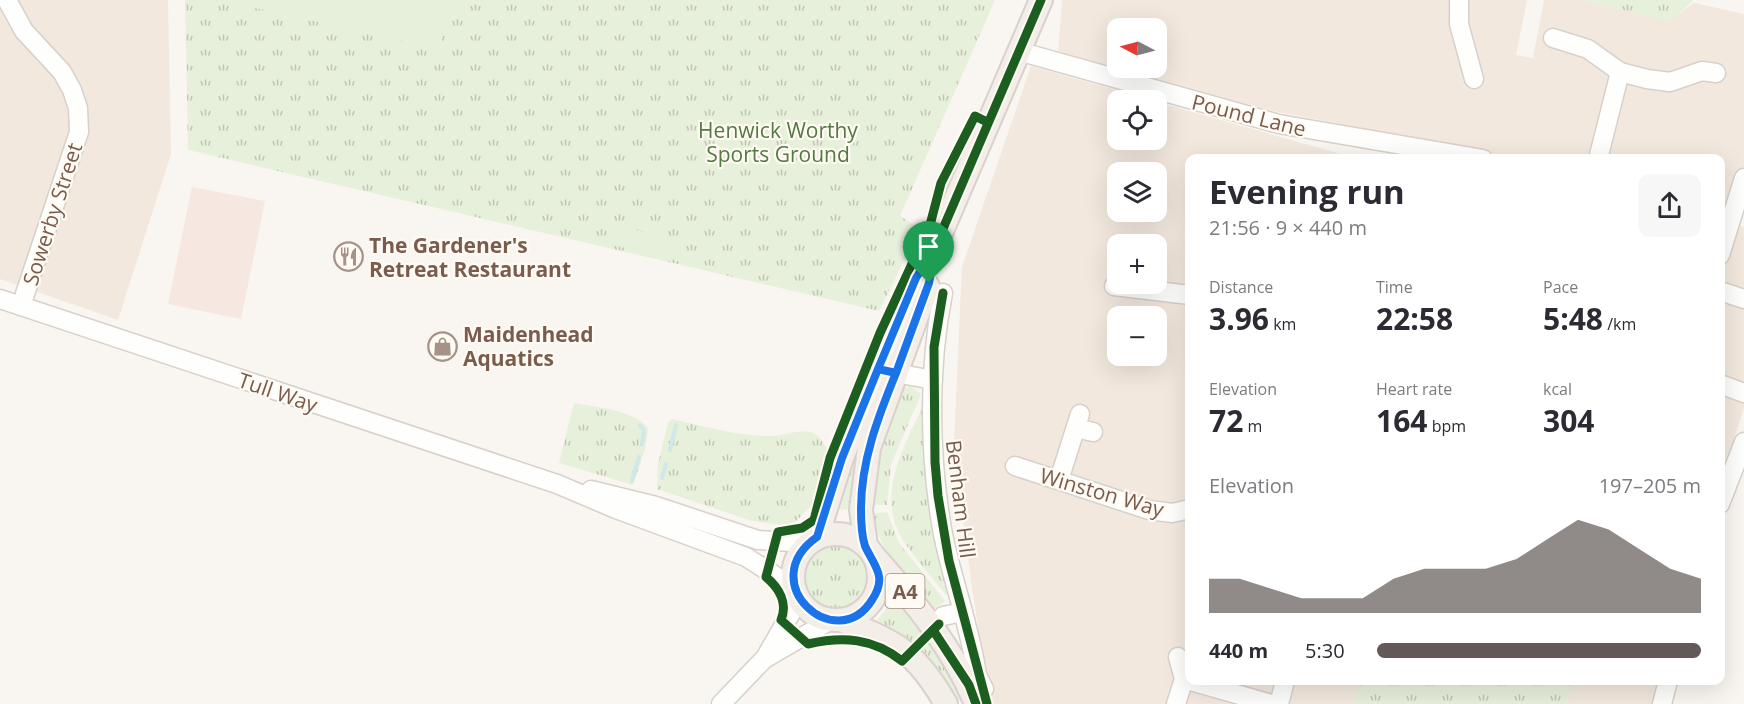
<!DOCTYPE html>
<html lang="en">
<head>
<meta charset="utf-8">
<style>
	body { margin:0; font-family:"Open Sans",sans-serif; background:#f7f7f7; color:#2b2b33; height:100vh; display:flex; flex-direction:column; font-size:22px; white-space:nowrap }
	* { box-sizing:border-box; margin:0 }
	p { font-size:20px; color:#7c7c81 }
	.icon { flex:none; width:33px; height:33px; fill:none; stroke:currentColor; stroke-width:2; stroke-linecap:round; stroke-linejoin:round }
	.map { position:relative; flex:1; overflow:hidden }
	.drawer { position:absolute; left:1185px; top:154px; width:540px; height:531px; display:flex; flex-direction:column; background:#fff; border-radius:12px; box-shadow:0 6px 24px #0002 }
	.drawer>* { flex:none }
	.needle { width:39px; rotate:276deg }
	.controls { position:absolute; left:1107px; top:18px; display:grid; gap:12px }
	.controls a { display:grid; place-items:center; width:60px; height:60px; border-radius:12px; background:#fff; box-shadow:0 6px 24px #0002; font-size:30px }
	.pin { position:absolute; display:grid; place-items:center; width:51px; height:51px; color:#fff; margin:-62px -26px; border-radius:50% 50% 50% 0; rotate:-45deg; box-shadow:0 0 6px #0007 }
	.pin .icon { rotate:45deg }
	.round { display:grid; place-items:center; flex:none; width:63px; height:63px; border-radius:12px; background:#f7f7f7 }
	.overview { display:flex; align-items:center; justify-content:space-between; height:102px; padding:0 24px }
	h1 { font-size:33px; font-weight:700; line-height:45px }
	.metrics { display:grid; grid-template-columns:repeat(3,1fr); gap:9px; height:102px; padding:6px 24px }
	.metrics div { display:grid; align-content:center }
	.metrics b { font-size:30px; font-weight:700 }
	.metrics small { font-size:16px; font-weight:400 }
	.metrics p { font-size:16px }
	.chart { height:168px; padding:12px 24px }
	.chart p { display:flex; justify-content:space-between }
	.chart svg { width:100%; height:108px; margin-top:6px; fill:#625958; opacity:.7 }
	ul { padding:0 24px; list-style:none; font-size:20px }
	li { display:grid; grid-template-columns:96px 72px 1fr; align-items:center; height:45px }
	li i { height:15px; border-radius:8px; background:#625958 }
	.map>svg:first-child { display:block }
</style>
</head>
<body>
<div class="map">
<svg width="1744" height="704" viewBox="0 0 1744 704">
	<defs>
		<pattern id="grass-tufts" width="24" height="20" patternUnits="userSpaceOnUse" patternTransform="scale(1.5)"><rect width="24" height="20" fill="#e7f0db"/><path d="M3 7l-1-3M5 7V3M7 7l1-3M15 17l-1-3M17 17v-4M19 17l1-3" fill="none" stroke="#c0c6b4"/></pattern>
	</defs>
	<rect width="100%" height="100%" fill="#f9f5f0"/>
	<g fill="#f2e8de" fill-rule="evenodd">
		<polygon points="0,0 168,0 171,154 118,320 0,279"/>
		<path d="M1062,0h465l-11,55 17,3 11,-58h40l84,21 26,-18 50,11v193l-23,-5 -1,-43h-198l-243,-47 -104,-24 -117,-34zM1118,28h38v40h-38z"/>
		<path d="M1031,66l120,34h-33v40h38l1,-38 201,57h-168v522h470l-7,23h-662l-19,-115 -18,-146 8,-176zM1118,172h38v40h-38zM1118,244h38v40h-38zM1118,316h38v40h-38z"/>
		<polygon points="1720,222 1744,227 1744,408 1721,480"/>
	</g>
	<polygon fill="#f6e8e1" points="192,187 265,201 241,319 168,304"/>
	<g fill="url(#grass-tufts)">
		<polygon points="185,0 995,0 900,216 920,229 879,311 188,150"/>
		<polygon points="1584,0 1694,0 1669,22"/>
		<polygon points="910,386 921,394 891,464 887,505 870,505 872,474 898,391"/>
		<path d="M926,400l25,194 -5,1c-14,-18 -31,-36 -43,-55 -29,-46 3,-97 23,-140z"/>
		<path d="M574,403c23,5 59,6 74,25l-3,21 -12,36 -74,-22z"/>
		<path d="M672,419c32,7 68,18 101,17 12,0 25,-7 37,-4 10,3 18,15 18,25l-16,48 -18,18 -13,2 -29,-4 -95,-32 1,-25 10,-41z"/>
		<polygon points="851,455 858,457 854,509 835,510"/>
		<path d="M887,512l12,31 46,58 -17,12c-21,-31 -48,-61 -56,-99z"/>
		<circle cx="835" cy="578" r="33"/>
		<polygon points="892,596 923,635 915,644 877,620 885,611"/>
		<polygon points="928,640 951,671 965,697 954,704 920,650"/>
		<polygon points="1359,681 1573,681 1566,704 1353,704"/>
	</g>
	<g fill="#e7f0db">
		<polygon points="243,0 451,0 440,49 242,5"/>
		<polygon points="621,227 687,241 683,260 617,246"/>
	</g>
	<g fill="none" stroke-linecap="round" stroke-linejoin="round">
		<g stroke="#d0e8ea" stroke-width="4">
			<polyline points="640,425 644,431 642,444"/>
			<polyline points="670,450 676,425"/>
			<polyline points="662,478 666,464"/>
			<polyline points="632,481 639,457"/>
		</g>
		<defs>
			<g id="minor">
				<polyline points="7,0 24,31 62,72 72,90 78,108 79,132 21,306"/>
				<polyline points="1459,0 1459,24 1474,79"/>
				<polyline points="1553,38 1588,49 1620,72 1647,79 1670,82 1702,71 1716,73"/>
				<polyline points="1018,51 1279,124 1483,159"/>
				<polyline points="1598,159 1620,72"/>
				<polyline points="1720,255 1744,178"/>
				<polyline points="1114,286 1190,295"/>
				<polyline points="1720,291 1744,299"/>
				<path d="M943,293c-15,76 -14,160 -1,236 9,49 28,96 35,146l7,14"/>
				<polyline points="0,299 557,484 616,509 746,557 794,588"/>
				<polyline points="885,371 933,380"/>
				<polyline points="1720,384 1744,393"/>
				<polyline points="1076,428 1093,432"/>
				<polyline points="1015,466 1149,510 1172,513 1190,509"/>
				<polyline points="1059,480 1080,414"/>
				<polyline points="591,490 656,506 758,540 809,543"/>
				<polyline points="1720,504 1744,442"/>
				<polyline points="943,616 963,612"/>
				<polyline points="1178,657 1184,679 1271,704"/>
				<polyline points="766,658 831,620"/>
				<polyline points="721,704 765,658 799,599"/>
				<polyline points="1176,704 1184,679"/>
				<polyline points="1279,704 1285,681"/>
				<polyline points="1662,704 1668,681"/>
			</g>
			<g id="major">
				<circle cx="836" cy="577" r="43"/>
				<polyline points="817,537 842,458 878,369 916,278 936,245 1041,0"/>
				<polyline points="866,545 861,510 869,448 928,286"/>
				<path d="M874,556c39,44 80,93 102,148"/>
				<path d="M840,620c55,21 76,31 106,84"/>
			</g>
		</defs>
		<use href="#minor" stroke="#d7d1cb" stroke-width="21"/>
		<use href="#major" stroke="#dad1cc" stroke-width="26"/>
		<use href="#minor" stroke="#fefefd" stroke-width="18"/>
		<use href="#major" stroke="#f3eee8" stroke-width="22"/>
		<defs>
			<g id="cycleway">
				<polyline points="943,293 934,347 935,462 938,496 949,561 987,704"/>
				<polyline points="842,458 916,278 936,245 1041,0"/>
				<path d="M939,624l-37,37c-29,-23 -59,-25 -94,-17l-27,-24c7,-17 -2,-32 -15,-43l12,-45 24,-4 12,-8 16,-62 50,-125 50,-108 11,-42 34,-67 12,6"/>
				<polyline points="933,630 969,685 976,704"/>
			</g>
		</defs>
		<use href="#cycleway" stroke="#fffaf3" stroke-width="13"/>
		<use href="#cycleway" stroke="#1b5e20" stroke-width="9"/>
	</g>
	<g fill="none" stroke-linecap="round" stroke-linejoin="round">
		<defs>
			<path id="route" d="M929,283l-33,90 -18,-4 -36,89 -25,79c-64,45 19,120 55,63 16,-24 2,-34 -7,-54 -3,-9 -4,-27 -4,-37 0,-48 17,-92 35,-136l-18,-4 38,-91 20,-32 -7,37"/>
		</defs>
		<use href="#route" stroke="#fff" stroke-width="12"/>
		<use href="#route" stroke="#1a73e8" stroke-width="8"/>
	</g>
	<defs>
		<symbol id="restaurant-ring" viewBox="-11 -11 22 22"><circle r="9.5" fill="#fffaf3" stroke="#a69286" stroke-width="1.5"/><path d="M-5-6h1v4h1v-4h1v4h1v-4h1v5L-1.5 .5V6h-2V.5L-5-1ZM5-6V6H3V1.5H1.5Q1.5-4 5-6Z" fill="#a69286"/></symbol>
		<symbol id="shop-ring" viewBox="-11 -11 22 22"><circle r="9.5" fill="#fffaf3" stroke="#a69286" stroke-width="1.5"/><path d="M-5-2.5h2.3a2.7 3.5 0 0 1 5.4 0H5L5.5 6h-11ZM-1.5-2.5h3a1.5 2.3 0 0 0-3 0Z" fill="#a69286"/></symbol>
	</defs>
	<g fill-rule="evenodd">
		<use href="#restaurant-ring" x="332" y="240" width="33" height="33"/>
		<use href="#shop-ring" x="426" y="330" width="33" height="33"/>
	</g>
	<g text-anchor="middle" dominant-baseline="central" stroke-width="4.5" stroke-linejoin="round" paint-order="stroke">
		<rect fill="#fffaf3" stroke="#a28b7f" stroke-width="1.5" x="885.5" y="574" width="39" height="34" rx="4.5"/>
		<g font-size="20" font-weight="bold" fill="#7a5c4d">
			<text x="905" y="591">A4</text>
		</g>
		<g font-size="21" fill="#7a5c4d" stroke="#fffaf3">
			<text transform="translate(1249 115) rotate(14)">Pound Lane</text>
			<text transform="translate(52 214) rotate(-72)">Sowerby Street</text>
			<text transform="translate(278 392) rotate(19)">Tull Way</text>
			<text transform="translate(1102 492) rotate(16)">Winston Way</text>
			<text transform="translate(961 499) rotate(83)">Benham Hill</text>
		</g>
		<g font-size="21" fill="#537a41" stroke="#fffaf3">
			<text x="778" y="130">Henwick Worthy<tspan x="778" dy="24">Sports Ground</tspan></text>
		</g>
		<g font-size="21" font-weight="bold" fill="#7a5c4d" stroke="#fffaf3" text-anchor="start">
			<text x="369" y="245">The Gardener's<tspan x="369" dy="24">Retreat Restaurant</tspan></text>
			<text x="463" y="334">Maidenhead<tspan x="463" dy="24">Aquatics</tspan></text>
		</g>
	</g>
</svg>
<div class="controls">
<a><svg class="needle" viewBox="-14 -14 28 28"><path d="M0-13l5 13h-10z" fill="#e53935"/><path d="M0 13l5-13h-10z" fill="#7c7c81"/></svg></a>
<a><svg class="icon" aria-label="locate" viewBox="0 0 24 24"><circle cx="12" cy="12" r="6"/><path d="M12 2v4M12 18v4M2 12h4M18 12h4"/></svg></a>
<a><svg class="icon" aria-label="layers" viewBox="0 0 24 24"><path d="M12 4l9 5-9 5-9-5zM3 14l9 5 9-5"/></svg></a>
<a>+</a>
<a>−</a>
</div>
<div class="pin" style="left:929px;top:283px;background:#1e9e55"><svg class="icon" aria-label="arrive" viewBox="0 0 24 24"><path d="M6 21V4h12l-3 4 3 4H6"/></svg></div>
<section class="drawer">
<div class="overview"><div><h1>Evening run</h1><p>21:56 · 9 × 440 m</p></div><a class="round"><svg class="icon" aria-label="share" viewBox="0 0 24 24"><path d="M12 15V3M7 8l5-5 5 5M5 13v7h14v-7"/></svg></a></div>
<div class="metrics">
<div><p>Distance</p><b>3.96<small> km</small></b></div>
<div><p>Time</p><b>22:58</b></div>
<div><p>Pace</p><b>5:48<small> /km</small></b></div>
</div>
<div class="metrics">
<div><p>Elevation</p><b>72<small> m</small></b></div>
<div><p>Heart rate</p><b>164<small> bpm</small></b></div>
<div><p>kcal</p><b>304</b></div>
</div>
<div class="chart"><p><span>Elevation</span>197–205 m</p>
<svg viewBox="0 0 160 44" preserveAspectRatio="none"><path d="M0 44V30L10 30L20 34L30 38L40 38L50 38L60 30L70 26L80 26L90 26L100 22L110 14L120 6L130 10L140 18L150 26L160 30V44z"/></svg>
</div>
<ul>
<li><b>440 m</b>5:30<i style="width:100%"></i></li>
</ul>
</section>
</div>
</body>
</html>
